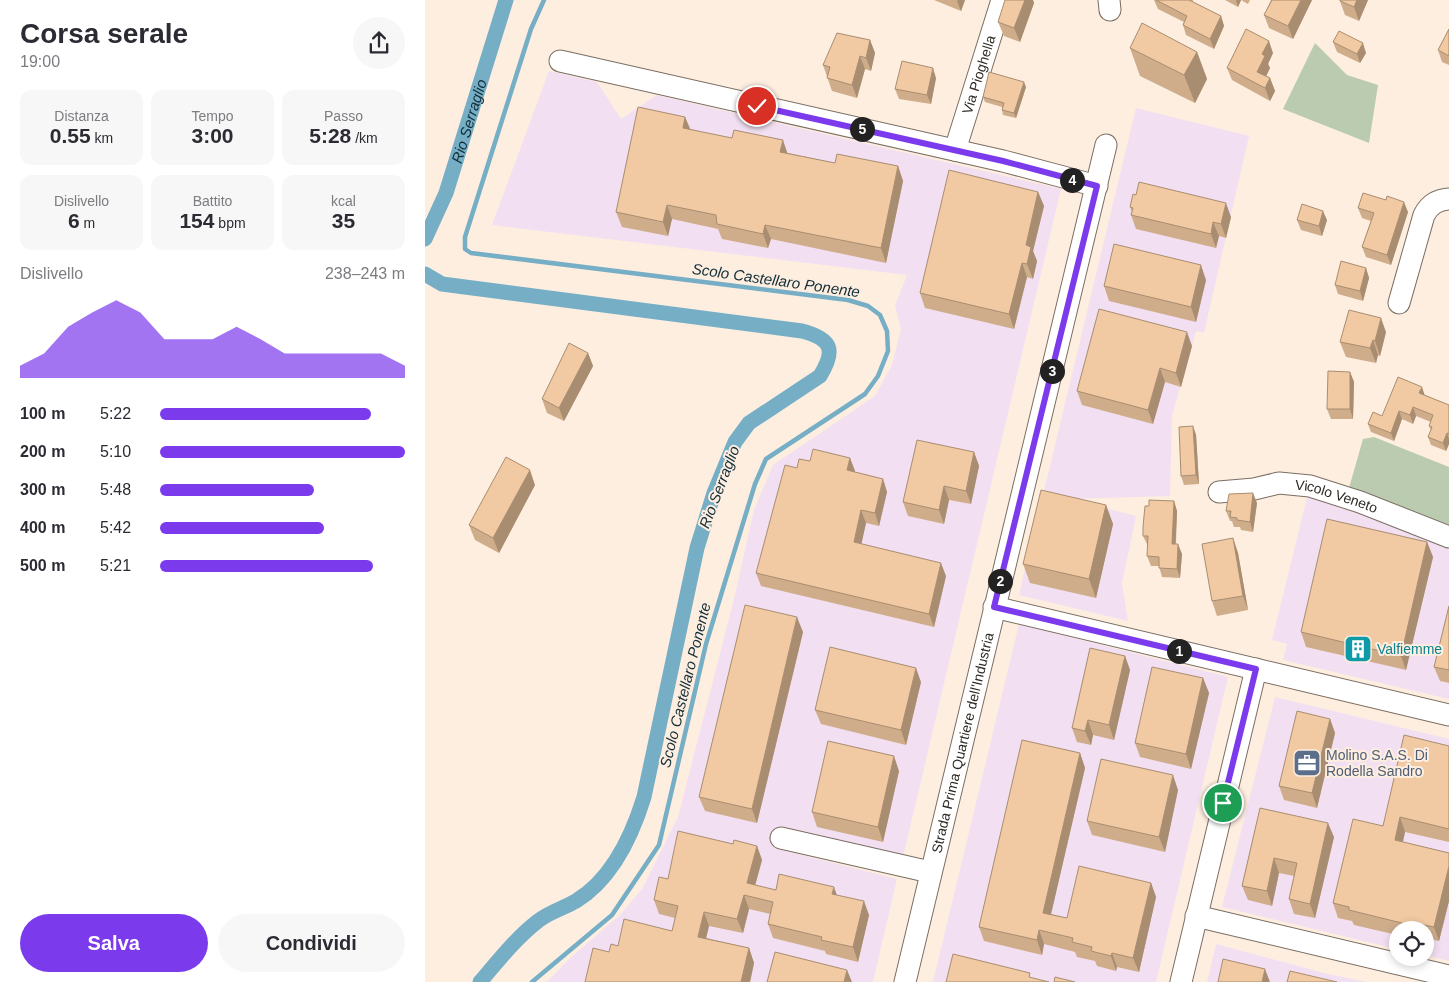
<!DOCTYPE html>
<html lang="it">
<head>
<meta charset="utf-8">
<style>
	body { margin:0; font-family:Helvetica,sans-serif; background:#f7f7f7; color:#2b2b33; height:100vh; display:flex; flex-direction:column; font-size:19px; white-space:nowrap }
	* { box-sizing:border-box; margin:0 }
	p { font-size:16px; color:#7c7c81 }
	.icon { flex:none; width:28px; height:28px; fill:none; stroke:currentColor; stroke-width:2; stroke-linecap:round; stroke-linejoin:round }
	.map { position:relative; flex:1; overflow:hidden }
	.details { display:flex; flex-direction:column; background:#fff; width:425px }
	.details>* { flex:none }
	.controls { position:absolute; left:964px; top:921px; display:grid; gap:10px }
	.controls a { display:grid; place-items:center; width:45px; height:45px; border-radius:50%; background:#fff; box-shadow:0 2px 8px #0003; font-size:25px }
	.pin { position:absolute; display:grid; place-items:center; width:42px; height:42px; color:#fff; margin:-21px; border:2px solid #fff; border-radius:50%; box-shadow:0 1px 5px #0007 }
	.km { position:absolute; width:25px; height:25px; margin:-12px; border-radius:50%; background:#222; color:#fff; font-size:14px; line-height:25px; text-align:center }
	.round { display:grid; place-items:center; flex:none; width:52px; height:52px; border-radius:26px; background:#f7f7f7 }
	.overview { display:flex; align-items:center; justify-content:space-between; height:85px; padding:0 20px }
	h1 { font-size:28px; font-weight:700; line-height:38px }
	.stats { display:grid; grid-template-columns:repeat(3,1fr); gap:8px; height:85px; padding:5px 20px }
	.stats div { display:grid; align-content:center; border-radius:12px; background:#f7f7f7; text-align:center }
	.stats b { font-size:21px; font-weight:700 }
	.stats small { font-size:14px; font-weight:400 }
	.stats p { font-size:14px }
	.chart { height:140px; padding:10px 20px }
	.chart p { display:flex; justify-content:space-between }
	.chart svg { width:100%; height:90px; margin-top:5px; fill:#7c3aed; opacity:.7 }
	.button { display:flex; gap:10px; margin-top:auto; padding:10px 20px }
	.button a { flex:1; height:58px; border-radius:30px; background:#7c3aed; color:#fff; font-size:20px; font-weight:700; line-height:58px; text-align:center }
	.button a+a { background:#f7f7f7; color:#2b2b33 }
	ul { padding:0 20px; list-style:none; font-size:16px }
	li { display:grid; grid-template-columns:80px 60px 1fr; align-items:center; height:38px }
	li i { height:12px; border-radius:6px; background:#7c3aed }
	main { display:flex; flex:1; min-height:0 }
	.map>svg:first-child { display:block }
</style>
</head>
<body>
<main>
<section class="details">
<div class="overview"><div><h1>Corsa serale</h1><p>19:00</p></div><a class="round"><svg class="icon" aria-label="share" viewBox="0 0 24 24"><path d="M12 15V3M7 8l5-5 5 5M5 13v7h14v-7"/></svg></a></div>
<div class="stats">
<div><p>Distanza</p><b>0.55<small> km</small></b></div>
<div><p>Tempo</p><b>3:00</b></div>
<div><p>Passo</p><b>5:28<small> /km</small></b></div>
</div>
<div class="stats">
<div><p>Dislivello</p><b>6<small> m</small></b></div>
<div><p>Battito</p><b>154<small> bpm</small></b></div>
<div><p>kcal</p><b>35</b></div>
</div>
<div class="chart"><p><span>Dislivello</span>238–243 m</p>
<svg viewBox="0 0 160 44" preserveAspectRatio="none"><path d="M0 44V38L10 32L20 19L30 12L40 6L50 12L60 25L70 25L80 25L90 19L100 25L110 32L120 32L130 32L140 32L150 32L160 38V44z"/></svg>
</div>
<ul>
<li><b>100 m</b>5:22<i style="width:86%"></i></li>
<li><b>200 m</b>5:10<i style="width:100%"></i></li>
<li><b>300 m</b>5:48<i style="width:63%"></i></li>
<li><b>400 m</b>5:42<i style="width:67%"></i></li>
<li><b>500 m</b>5:21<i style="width:87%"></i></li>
</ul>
<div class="button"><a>Salva</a><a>Condividi</a></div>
</section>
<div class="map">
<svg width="1024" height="982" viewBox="0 0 1024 982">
	<rect width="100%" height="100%" fill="#fdeee0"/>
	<g fill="#f2e0f2">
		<polygon points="124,71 172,82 196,119 232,95 636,189 478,857 352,827 349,848 472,879 448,982 122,982 144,959 195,915 217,889 253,817 309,599 329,510 348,465 450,396 467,365 476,329 470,306 482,275 67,225"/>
		<polygon points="711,108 824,136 779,333 771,331 747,416 745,496 645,499 711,516 697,583 703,621 594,595"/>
		<polygon points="883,494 1024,543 1024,699 858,660 862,644 847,640"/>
		<polygon points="594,624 803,677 731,982 508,982"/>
		<polygon points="850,697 1024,739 1024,961 1000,955 1000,930 972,930 972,949 797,907"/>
		<polygon points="791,944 903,974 942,982 782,982"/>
	</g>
	<g fill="#bbcbaf">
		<polygon points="890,43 922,75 953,85 944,143 858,109"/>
		<polygon points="949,437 1024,467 1024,528 924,488 938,439"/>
	</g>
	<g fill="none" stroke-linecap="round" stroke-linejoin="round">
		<polyline stroke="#75aec5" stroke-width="4.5" points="107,982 187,915 234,845 281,644 330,484 341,459 440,394 453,376 463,351 462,331 455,315 443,306 423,300 46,253 40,249 40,237 106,29 119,0"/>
		<g stroke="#75aec5" stroke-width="15">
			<path id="s1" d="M0,239l21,-46 60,-193"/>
			<path d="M0,274l17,10 360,47c30,8 34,19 18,45l-71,47 -14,19 -21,51 -17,55 -53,249c-12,39 -32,82 -68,104 -12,7 -27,11 -38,20 -22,17 -40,40 -58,61"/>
		</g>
		<defs>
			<g id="minor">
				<polyline points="684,0 685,10"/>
				<polyline points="135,61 578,161 672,186"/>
				<path id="s2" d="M530,150l47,-150"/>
				<path d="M974,303l25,-88c6,-11 13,-15 25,-16"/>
				<path id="s3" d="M794,492l35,-3 25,-6 31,3 50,16 89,35"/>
				<polyline points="569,607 1024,715"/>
				<polyline points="356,838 505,872"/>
				<polyline points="771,916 1024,976"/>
				<path id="s4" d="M480,982l201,-837"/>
				<polyline points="756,982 831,669"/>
			</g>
		</defs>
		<use href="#minor" stroke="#7b6e62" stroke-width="23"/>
		<use href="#minor" stroke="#fff" stroke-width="21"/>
	</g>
	<g fill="#cfad8b">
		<polygon points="509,0 540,0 536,11"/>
		<polygon points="580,0 608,0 609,3 595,42 579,36 573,22"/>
		<polygon points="729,0 768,0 768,2 796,16 799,26 789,49 761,35 758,25 759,22 733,9"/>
		<polygon points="800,0 825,0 823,4 816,0 813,7"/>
		<polygon points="846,0 887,0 868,39 844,28 839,15"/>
		<polygon points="943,0 934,21 920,15 915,1"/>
		<polygon points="1024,29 1024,65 1017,62 1013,50"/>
		<polygon points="445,40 450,53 446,71 440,69 432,98 407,91 398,65"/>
		<polygon points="908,42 941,53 935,63 912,52"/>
		<polygon points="705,48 772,52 782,79 770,103 715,76"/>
		<polygon points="848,53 843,64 845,68 841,76 845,78 850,91 845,101 807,80 802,68"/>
		<polygon points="511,78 506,104 474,99 470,89"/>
		<polygon points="601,87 591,118 578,115 577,110 577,107 560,102 558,97"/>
		<polygon points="260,117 265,129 363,153 410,163 473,166 478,181 461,263 346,239 343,248 297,239 293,229 247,219 243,236 197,227 191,212"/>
		<polygon points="613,192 619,206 608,251 612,261 608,279 602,277 589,329 500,308 495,293"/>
		<polygon points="961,200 983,212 966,265 941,257 937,247 946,221 937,218 933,208"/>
		<polygon points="705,207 806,217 801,238 794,236 791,248 711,229 706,215 707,212"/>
		<polygon points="872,220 902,220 897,236 876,230"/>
		<polygon points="941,268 944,278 938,301 913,294 910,285"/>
		<polygon points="781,280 771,322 684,301 679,286"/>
		<polygon points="961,332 955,356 953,355 951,363 921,357 915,342"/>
		<polygon points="767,346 756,387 740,382 728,424 657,405 652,391"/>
		<polygon points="163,353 168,366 139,421 122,413 117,399"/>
		<polygon points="925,372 929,382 928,419 906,419 902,409"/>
		<polygon points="1000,395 1024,405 1024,444 1021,451 1006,445 1003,437 1006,430 1004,426 1006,422 991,416 988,424 977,419 969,441 946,432 943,424 957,416"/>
		<polygon points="768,426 771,435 774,484 759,485 756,476"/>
		<polygon points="549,452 554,466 546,504 524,500 519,524 483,516 478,502"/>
		<polygon points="425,458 430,472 458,479 462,492 454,526 441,523 436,544 521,576 509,627 336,586 331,573 385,461"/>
		<polygon points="110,485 74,553 50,540 44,525"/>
		<polygon points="749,501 752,511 751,544 757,554 755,578 737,577 734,566 726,566 722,556 723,546 718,536 724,506"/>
		<polygon points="832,503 828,532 816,530 815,527 809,527 807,521 805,521 801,511"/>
		<polygon points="681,505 688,524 671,598 605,583 598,564"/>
		<polygon points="808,538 813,553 823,610 792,616 787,601"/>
		<polygon points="1002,542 1008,557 981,670 881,647 876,632"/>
		<polygon points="1024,606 1024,683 1015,681 1009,667"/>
		<polygon points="378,632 332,823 280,811 274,797"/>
		<polygon points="700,656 705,670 689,740 668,735 666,745 652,742 647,728"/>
		<polygon points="778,678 784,693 766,769 715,757 710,743"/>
		<polygon points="496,682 481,745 396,724 390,710"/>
		<polygon points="905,719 910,733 892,808 859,800 854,786"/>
		<polygon points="1024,746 1024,842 980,832 978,842 1024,853 1024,901 1014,941 1000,938 1000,930 972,930 972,935 929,925 927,921 913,918 908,903 958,826"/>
		<polygon points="655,753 660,768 626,914 642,918 726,883 731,897 714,972 692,967 691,971 672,966 670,961 652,957 650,952 619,944 617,955 559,941 554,927"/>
		<polygon points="474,771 458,842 392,827 387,812"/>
		<polygon points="753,790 740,852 667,835 662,821"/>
		<polygon points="835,808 909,837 890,918 869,914 864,899 869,876 854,873 847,906 823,900 817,886"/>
		<polygon points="332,846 337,860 330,885 351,890 411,895 444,915 433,962 401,954 400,951 348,938 343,924 345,914 324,909 318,933 284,926 281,938 324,948 329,963 325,982 160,982 184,952 193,946 247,931 250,918 234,914 229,900 243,879"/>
	</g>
	<g fill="#a98d71">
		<polygon points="533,0 540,0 536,11 532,1"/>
		<polygon points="600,0 608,0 609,3 595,42 589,28"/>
		<polygon points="811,0 816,0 813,7"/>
		<polygon points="876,0 887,0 868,39 863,26"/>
		<polygon points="932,0 943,0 934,21 929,7"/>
		<polygon points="796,16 799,26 789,49 785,39"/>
		<polygon points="445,40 450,53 446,71 441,58"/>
		<polygon points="844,41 848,53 843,64 845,68 837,85 832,72 837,54"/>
		<polygon points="938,43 941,53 935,63 932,54"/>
		<polygon points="772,52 782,79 770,103 759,75"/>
		<polygon points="435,56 440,69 432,98 427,85"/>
		<polygon points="508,68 511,78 506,104 502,95"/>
		<polygon points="845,78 850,91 845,101 840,88"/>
		<polygon points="599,82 601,87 591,118 589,113"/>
		<polygon points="260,117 266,131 258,128"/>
		<polygon points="358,140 363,155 355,152"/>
		<polygon points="473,166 478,181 461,263 456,248"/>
		<polygon points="613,192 619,206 608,251 612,261 608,279 602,264 601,245"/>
		<polygon points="979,202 983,212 966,265 962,255"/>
		<polygon points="801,203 806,217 801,238 796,224"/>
		<polygon points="242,205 247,219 243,236 238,222"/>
		<polygon points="898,211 902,220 897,236 894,226"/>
		<polygon points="788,222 794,236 791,248 786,234"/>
		<polygon points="340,225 346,239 343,248 338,234"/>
		<polygon points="597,263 602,277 589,329 584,314"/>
		<polygon points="776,265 781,280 771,322 766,307"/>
		<polygon points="941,268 944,278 938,301 935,291"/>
		<polygon points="956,318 961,332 955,356 950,341"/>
		<polygon points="762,332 767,346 756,387 751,373"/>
		<polygon points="948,340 953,355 951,363 945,348"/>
		<polygon points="163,353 168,366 139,421 134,408"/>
		<polygon points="735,368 740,382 728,424 723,410"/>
		<polygon points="925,372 929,382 928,419 925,409"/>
		<polygon points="997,387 1000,396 994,393"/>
		<polygon points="988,407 991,416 988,424 985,415"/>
		<polygon points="974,411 977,419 969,441 966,433"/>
		<polygon points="768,426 771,435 774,484 771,475"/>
		<polygon points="1022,433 1024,439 1024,444 1021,451 1018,443"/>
		<polygon points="549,452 554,466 546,504 541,491"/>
		<polygon points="425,458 430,471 427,483 422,470"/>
		<polygon points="105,470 110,485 74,553 68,538"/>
		<polygon points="458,479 462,492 454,526 450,513"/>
		<polygon points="519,486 524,500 519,524 514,510"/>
		<polygon points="828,493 832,503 828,532 825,522"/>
		<polygon points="749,501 752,511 750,554 747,544"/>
		<polygon points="681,505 688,524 671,598 664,579"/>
		<polygon points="436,510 441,523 434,555 429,542"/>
		<polygon points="808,538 813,553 823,610 818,596"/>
		<polygon points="1002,542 1008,557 981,670 976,656"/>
		<polygon points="753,544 757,554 755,578 752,569"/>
		<polygon points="516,563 521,576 509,627 504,614"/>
		<polygon points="372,617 378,632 332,823 327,809"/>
		<polygon points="700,656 705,670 689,740 684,725"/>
		<polygon points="491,668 496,682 481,745 476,730"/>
		<polygon points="778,678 784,693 766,769 761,754"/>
		<polygon points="905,719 910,733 892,808 887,793"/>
		<polygon points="663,720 668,735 666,745 660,731"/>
		<polygon points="655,753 660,768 623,927 618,913"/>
		<polygon points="469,756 474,771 458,842 453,827"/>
		<polygon points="748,775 753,790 740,852 734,837"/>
		<polygon points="975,817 980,832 975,854 970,840"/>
		<polygon points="903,823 909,837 890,918 885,904"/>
		<polygon points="332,846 337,860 327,897 322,883"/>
		<polygon points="849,858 854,873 847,906 842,891"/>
		<polygon points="1024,866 1024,901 1014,941 1009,927"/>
		<polygon points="726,883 731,897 714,972 708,958"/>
		<polygon points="409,887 414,901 407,894"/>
		<polygon points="319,895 324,909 318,933 312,919"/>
		<polygon points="439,901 444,915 433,962 428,947"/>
		<polygon points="279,912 284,926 278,951 273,937"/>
		<polygon points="994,924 996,930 994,930 993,927"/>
		<polygon points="614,930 619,944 617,955 612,940"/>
		<polygon points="324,948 329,963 325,982 316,982"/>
		<polygon points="687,953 692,967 691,971 686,956"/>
		<polygon points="840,969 845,982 837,982"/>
		<polygon points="422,970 427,982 419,982"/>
	</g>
	<g fill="#f1c9a2" stroke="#a98d71">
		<polygon points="580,0 600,0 589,28 573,22"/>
		<polygon points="731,0 764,0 796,16 785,39 758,25 762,16"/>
		<polygon points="847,0 876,0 863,26 839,15"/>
		<polygon points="915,0 932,0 929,7 915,1"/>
		<polygon points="717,23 772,52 759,75 705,48"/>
		<polygon points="821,29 844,41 837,54 840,56 832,72 845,78 840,88 802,68"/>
		<polygon points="1024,29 1024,56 1013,50"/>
		<polygon points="914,31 938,43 932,54 908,42"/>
		<polygon points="412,33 445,40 441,58 435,56 427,85 402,78 405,67 398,65"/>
		<polygon points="477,61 508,68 502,95 470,89"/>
		<polygon points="564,72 599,82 589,113 577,110 579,103 558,97"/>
		<polygon points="213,107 260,117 258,128 307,138 309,130 358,140 355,152 410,163 412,154 473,166 456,248 340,225 338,234 292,224 291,215 242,205 238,222 191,212"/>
		<polygon points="524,170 613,192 601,245 606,247 602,264 597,263 584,314 495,293"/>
		<polygon points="714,182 801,203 796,224 788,222 786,234 706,215 708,208 705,207 708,194 711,195"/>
		<polygon points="938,193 961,200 962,196 979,202 962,255 937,247 949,213 933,208"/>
		<polygon points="877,204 898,211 894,226 872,220"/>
		<polygon points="689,244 776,265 766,307 679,286"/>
		<polygon points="916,261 941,268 935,291 910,285"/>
		<polygon points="674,309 762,332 751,373 735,368 723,410 652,391"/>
		<polygon points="924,310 956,318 950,341 948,340 945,348 915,342"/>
		<polygon points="144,343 163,353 134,408 117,399"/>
		<polygon points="903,371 925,372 925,409 902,409"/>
		<polygon points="973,377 997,387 994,393 1024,405 1024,434 1022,433 1018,443 1003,437 1007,427 1004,426 1008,415 988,407 985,415 974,411 966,433 943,424 948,412 957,416"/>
		<polygon points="768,426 771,475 756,476 754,427"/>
		<polygon points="492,440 549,452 541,491 519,486 514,510 478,502"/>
		<polygon points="388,449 425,458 422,470 458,479 450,513 436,510 429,542 516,563 504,614 331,573 360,465 372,468 374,459 385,461"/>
		<polygon points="81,457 105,470 68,538 44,525"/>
		<polygon points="616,490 681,505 664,579 598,564"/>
		<polygon points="828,493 825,522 812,520 812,518 805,517 806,511 801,511 804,494"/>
		<polygon points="724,500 749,501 747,544 753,544 752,569 734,568 734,557 722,556 723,536 718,536 718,527 720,506 724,506"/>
		<polygon points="902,519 1002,542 976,656 876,632"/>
		<polygon points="808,538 818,596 787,601 777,544"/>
		<polygon points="320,605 372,617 327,809 274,797"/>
		<polygon points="1024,606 1024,670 1009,667"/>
		<polygon points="405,647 491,668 476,730 390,710"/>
		<polygon points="665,648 700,656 684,725 663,720 660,731 647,728"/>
		<polygon points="727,667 778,678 761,754 710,743"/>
		<polygon points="872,711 905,719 887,793 854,786"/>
		<polygon points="979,735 1024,746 1024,829 975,817 970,840 1024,853 1024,866 1009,927 994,924 993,927 924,910 924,907 908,903 928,819 958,826"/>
		<polygon points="597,740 655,753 618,913 642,918 654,866 726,883 708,958 687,953 686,956 666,951 667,947 647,942 648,938 614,930 612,940 554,927"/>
		<polygon points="403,741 469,756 453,827 387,812"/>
		<polygon points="676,759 748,775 734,837 662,821"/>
		<polygon points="835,808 903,823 885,904 864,899 872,863 849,858 842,891 817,886"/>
		<polygon points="253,831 308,844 309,840 332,846 322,883 351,890 354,874 409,887 407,894 439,901 428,947 396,940 397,937 343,924 348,902 319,895 312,919 279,912 273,937 324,948 316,982 160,982 168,948 184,952 186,944 193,946 199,919 247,931 253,906 229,900 234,877 243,879"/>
		<polygon points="350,952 422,970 419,982 342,982"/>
		<polygon points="528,954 605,973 604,977 624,982 521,982"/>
		<polygon points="798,959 840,969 837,982 793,982"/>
		<polygon points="865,971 912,982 862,982"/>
		<polygon points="630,977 650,982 629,982"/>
	</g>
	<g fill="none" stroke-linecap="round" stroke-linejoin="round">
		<defs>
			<polyline id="route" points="332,106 578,161 672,186 569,607 831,669 798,803"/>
		</defs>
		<use href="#route" stroke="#fff" stroke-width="10"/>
		<use href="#route" stroke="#7c3aed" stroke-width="6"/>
	</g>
	<defs>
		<symbol id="building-square" viewBox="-11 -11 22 22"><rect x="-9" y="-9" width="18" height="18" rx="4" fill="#0f9aa8" stroke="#fdeee0"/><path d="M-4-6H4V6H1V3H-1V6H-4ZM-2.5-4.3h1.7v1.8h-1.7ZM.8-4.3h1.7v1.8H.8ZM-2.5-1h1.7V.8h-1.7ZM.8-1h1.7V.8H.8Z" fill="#fff"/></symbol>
		<symbol id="office-square" viewBox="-11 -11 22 22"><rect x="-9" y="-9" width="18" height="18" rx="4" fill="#5c6f8a" stroke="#fdeee0"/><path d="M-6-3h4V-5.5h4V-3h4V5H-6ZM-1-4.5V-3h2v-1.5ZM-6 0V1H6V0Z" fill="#fff"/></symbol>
	</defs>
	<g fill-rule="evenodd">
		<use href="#building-square" x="917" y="633" width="32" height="32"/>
		<use href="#office-square" x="866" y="747" width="32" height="32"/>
	</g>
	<g text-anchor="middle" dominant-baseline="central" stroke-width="4" stroke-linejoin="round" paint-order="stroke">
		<g font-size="14" fill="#2e2924" stroke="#fdeee0">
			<text stroke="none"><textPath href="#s2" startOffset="79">Via Pioghella</textPath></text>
			<text stroke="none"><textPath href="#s3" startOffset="120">Vicolo Veneto</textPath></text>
			<text stroke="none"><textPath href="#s4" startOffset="246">Strada Prima Quartiere dell'Industria</textPath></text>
		</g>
		<g font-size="14" fill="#0d838f" stroke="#fdeee0" text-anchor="start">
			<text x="952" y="649">Valfiemme</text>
		</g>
		<g font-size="14" fill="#4e5e75" stroke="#fdeee0" text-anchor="start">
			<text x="901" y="755">Molino S.A.S. Di<tspan x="901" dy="16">Rodella Sandro</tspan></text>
		</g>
		<g font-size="15" font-style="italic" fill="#112e39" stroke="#fdeee0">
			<text stroke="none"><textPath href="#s1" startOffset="126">Rio Serraglio</textPath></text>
			<text transform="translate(351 280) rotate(8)">Scolo Castellaro Ponente</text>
			<text transform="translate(294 487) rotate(-69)">Rio Serraglio</text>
			<text transform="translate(260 685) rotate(-76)">Scolo Castellaro Ponente</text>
		</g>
	</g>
</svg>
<div class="controls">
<a><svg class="icon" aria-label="locate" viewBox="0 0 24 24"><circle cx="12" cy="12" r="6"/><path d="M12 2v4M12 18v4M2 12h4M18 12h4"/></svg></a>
</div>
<div class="pin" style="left:798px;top:803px;background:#1e9e55"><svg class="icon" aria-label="arrive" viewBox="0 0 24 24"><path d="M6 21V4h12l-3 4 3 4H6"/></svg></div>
<div class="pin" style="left:332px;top:106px;background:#d93025"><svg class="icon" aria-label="check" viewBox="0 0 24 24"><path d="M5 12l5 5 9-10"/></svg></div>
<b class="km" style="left:754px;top:651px">1</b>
<b class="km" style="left:575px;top:581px">2</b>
<b class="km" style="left:627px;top:371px">3</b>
<b class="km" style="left:647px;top:180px">4</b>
<b class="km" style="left:437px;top:129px">5</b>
</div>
</main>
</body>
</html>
